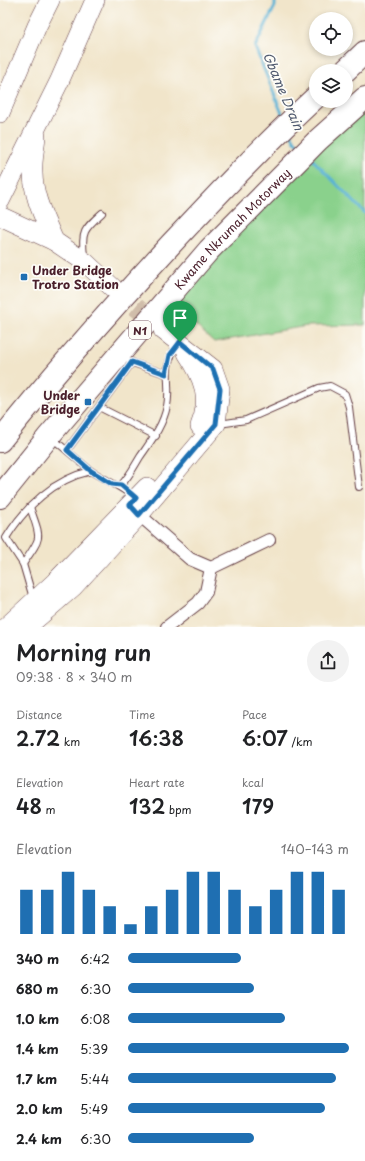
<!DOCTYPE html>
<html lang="en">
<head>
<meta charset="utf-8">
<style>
	body { margin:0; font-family:"Playpen Sans",sans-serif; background:#f2f2f2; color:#202124; height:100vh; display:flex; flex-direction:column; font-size:15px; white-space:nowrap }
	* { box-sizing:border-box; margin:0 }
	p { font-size:13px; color:#757577 }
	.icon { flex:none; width:22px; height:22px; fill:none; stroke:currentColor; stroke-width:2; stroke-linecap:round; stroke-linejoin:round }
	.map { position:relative; height:627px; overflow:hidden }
	.sheet { display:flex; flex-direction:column; background:#fff; flex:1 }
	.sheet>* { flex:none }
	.tools { position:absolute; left:309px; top:12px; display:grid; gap:8px }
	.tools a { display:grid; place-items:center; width:44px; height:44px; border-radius:50%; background:#fff; box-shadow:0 2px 6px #0003; font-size:20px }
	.pin { position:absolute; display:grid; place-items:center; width:34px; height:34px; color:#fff; margin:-41px -17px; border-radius:50% 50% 50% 0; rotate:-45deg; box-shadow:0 0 4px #0007 }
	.pin .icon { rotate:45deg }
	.round { display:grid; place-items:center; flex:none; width:42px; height:42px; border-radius:21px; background:#f2f2f2 }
	.overview { display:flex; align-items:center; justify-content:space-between; height:68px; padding:0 16px }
	h1 { font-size:22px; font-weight:600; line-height:30px }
	.figures { display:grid; grid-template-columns:repeat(3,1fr); gap:6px; height:68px; padding:4px 16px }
	.figures div { display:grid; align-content:center }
	.figures b { font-size:20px; font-weight:600 }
	.figures small { font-size:11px; font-weight:400 }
	.figures p { font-size:11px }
	.chart { height:112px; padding:8px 16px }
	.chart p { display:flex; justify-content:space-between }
	.chart svg { width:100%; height:72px; margin-top:4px; stroke:#1f6fb2; stroke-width:6 }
	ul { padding:0 16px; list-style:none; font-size:13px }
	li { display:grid; grid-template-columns:64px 48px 1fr; align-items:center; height:30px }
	li i { height:10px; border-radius:5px; background:#1f6fb2 }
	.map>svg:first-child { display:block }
</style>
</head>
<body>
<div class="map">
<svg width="365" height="627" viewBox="0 0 365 627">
	<rect width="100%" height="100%" fill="#fdfcf7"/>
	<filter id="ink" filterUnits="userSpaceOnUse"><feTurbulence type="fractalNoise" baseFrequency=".025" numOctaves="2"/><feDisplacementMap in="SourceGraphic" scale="8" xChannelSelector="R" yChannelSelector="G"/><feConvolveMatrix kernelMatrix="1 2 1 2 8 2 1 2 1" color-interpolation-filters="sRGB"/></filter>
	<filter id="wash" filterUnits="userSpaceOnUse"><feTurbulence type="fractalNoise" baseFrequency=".012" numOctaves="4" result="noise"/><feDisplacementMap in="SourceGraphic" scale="16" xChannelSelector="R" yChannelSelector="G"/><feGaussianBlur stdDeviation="0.9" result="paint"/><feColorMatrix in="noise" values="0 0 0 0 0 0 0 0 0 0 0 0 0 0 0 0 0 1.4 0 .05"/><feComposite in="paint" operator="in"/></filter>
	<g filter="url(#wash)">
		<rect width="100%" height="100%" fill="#f1e5ca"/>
		<polygon fill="#8ad18c" stroke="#6a785c" points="365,104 365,325 307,326 214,342 169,301"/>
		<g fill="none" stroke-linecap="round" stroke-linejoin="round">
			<g stroke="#58b2d5" stroke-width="3">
				<polyline points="275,0 275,6 255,47 283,116"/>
				<polyline points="290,132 295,141 301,147"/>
				<polyline points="311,158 365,213"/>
			</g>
		</g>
	</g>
	<g filter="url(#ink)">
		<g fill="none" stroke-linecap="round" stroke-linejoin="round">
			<polyline stroke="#d0bdaa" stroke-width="19" stroke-dasharray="19 10" stroke-linecap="butt" points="113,288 161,328"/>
			<defs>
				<g id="lane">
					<path d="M84,256c-3,-24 0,-27 18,-43"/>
					<polyline points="130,362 166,374"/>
					<polyline points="99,407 156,436"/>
					<polyline points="219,424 246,420 319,388 330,386 345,394 349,407 359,487"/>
					<polyline points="52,438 91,471"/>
					<polyline points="67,450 132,362"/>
					<path d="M121,485c8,-8 13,-18 19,-28 11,-16 23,-31 27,-51 5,-26 -7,-37 11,-62"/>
					<path d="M23,564c20,-29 18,-24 7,-57"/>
					<path d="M33,598l-10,-34 -17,-26c19,-31 48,-59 85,-67 16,10 30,15 44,27"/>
				</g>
				<g id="street">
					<polyline points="135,511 190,559 211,568 269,540"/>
					<polyline points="167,627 198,603 206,592 211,568"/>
				</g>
				<g id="primary">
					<polyline points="0,113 37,26 50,0"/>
					<path d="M36,136c-1,12 -4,25 -3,37 0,24 12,46 21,68"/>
					<polyline points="0,201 59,82 95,0"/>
					<polyline points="0,216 54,241 85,262 113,288"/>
					<path d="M187,353c16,24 25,45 13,73"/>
					<polyline points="6,627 55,582 147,487"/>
					<polyline points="27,627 73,587 139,515 216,424 220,389 213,369 163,330"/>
				</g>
				<g id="highway">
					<polyline points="345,71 365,52"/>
					<path d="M0,441c54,-68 112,-133 171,-197 47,-50 94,-100 145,-147"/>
					<path id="s1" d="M0,497l49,-61 160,-186 109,-110 47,-42"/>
				</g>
			</defs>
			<use href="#lane" stroke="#633d43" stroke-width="8"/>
			<use href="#street" stroke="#633d43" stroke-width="14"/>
			<use href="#primary" stroke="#633d43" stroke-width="20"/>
			<use href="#highway" stroke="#633d43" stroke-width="24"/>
			<use href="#lane" stroke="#fff" stroke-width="6"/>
			<use href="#street" stroke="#fff" stroke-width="12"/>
			<use href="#primary" stroke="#fff" stroke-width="19"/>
			<use href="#highway" stroke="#fff" stroke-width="22"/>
		</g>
	</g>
	<g fill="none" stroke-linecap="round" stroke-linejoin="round" filter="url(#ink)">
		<defs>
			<polygon id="route" points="180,342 213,369 220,389 216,424 139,515 130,505 136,498 121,485 112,484 91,471 67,450 132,362 166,374 170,355"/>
		</defs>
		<use href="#route" stroke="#fff" stroke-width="8"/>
		<use href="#route" stroke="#1f6fb2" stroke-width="5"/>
	</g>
	<g fill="#1f6fb2" stroke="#fdfcf7" stroke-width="1.5">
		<rect x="20" y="273" width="8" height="8" rx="2"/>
		<rect x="84" y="398" width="8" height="8" rx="2"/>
	</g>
	<g text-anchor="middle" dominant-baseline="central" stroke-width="3.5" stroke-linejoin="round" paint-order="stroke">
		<rect fill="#fdfcf7" stroke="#806168" stroke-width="1" x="129" y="321" width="22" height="18" rx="3"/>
		<g font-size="11" font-weight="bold" fill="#4a1f2b">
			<text x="140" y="330">N1</text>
		</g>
		<g font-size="12" fill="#4a1f2b" stroke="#fdfcf7">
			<text stroke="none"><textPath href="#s1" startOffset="355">Kwame Nkrumah Motorway</textPath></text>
		</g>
		<g font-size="12" font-weight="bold" fill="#4a1f2b" stroke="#fdfcf7" text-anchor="start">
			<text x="32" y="270">Under Bridge<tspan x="32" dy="14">Trotro Station</tspan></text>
			<text x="80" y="395" text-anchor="end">Under<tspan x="80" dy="14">Bridge</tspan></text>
		</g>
		<g font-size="13" font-style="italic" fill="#505a6f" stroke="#fdfcf7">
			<text transform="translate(284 91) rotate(67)">Gbame Drain</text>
		</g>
	</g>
</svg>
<div class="tools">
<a><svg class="icon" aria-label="locate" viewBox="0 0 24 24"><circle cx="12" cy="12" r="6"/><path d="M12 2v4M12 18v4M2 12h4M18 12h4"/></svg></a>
<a><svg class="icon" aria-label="layers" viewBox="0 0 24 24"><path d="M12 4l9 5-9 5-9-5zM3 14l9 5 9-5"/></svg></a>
</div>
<div class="pin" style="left:180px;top:342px;background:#1e9e55"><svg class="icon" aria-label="arrive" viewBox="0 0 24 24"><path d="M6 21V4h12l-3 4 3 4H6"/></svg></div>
</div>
<section class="sheet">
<div class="overview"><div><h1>Morning run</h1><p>09:38 · 8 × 340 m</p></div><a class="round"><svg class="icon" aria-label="share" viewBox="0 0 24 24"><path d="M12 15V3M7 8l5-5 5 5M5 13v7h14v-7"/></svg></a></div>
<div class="figures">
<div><p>Distance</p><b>2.72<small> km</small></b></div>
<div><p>Time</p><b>16:38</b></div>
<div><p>Pace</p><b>6:07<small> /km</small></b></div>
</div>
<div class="figures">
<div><p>Elevation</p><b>48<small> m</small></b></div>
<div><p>Heart rate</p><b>132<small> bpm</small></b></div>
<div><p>kcal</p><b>179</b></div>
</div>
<div class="chart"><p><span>Elevation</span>140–143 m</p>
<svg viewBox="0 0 160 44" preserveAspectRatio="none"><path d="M5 44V17M15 44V17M25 44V6M35 44V17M45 44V27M55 44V38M65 44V27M75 44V17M85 44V6M95 44V6M105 44V17M115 44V27M125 44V17M135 44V6M145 44V6M155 44V17"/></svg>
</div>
<ul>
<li><b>340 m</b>6:42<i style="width:51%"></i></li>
<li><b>680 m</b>6:30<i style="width:57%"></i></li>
<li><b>1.0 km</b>6:08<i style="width:71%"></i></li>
<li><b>1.4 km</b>5:39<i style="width:100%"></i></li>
<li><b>1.7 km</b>5:44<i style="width:94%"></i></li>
<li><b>2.0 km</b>5:49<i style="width:89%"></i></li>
<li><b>2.4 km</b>6:30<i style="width:57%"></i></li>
</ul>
</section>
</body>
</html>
